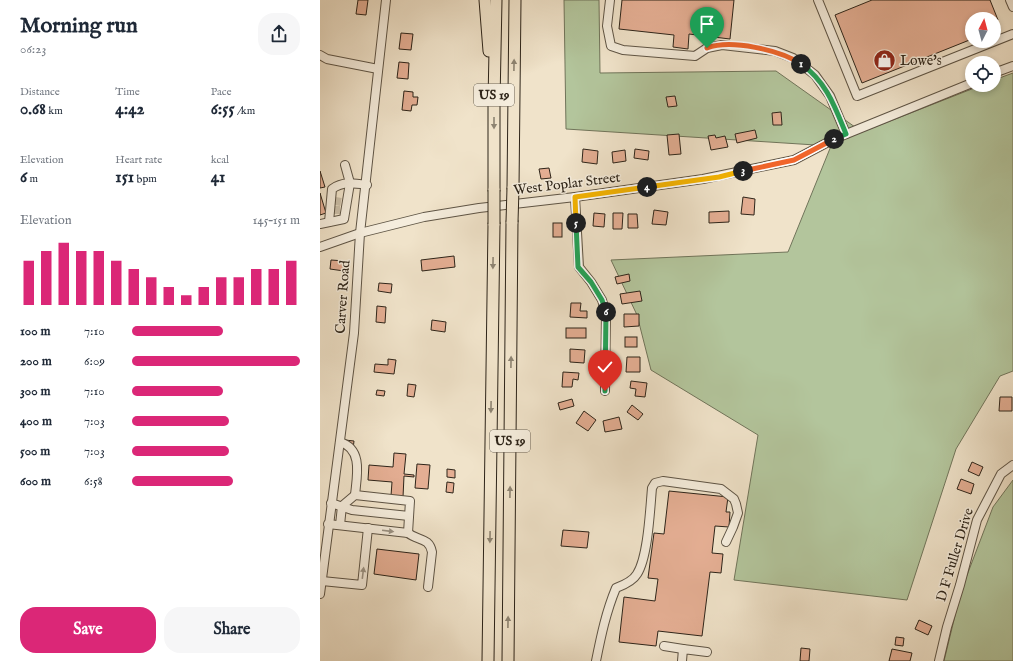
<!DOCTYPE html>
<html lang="en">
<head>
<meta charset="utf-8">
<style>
	body { margin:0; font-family:"IM FELL English",serif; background:#f6f6f7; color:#1f2937; height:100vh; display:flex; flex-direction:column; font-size:15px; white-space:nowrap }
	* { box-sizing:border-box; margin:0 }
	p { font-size:13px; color:#747a83 }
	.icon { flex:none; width:22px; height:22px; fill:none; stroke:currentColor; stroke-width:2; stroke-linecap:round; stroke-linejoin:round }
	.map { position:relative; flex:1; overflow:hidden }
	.sheet { display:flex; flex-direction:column; background:#fff; width:320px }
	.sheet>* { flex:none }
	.needle { width:26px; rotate:6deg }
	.tools { position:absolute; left:645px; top:12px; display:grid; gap:8px }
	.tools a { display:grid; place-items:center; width:36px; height:36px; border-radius:50%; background:#fff; box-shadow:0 2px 6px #0003; font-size:20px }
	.pin { position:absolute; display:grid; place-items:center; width:34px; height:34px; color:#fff; margin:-41px -17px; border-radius:50% 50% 50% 0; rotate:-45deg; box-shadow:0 0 4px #0007 }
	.pin .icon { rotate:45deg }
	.km { position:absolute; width:20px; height:20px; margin:-10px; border-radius:50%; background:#222; color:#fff; font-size:11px; line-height:20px; text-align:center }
	.round { display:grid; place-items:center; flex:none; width:42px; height:42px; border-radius:16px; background:#f6f6f7 }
	.summary { display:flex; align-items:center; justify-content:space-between; height:68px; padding:0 20px }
	h1 { font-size:22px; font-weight:700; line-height:30px }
	.figures { display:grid; grid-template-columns:repeat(3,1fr); gap:6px; height:68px; padding:4px 20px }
	.figures div { display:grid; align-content:center }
	.figures b { font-size:17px; font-weight:700 }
	.figures small { font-size:11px; font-weight:400 }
	.figures p { font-size:11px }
	.chart { height:112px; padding:8px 20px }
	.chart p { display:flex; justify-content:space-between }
	.chart svg { width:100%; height:72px; margin-top:4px; stroke:#db2777; stroke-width:6 }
	.primary-button { display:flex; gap:8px; margin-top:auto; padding:8px 20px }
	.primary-button a { flex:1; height:46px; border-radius:16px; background:#db2777; color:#fff; font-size:16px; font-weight:700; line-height:46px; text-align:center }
	.primary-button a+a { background:#f6f6f7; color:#1f2937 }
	ul { padding:0 20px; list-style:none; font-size:13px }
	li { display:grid; grid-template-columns:64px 48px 1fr; align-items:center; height:30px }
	li i { height:10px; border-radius:5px; background:#db2777 }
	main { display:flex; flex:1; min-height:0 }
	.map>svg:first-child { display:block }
</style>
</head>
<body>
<main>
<section class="sheet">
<div class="summary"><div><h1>Morning run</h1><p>06:23</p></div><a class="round"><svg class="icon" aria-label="share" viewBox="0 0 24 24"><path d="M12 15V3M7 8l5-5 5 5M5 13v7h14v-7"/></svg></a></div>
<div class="figures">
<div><p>Distance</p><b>0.68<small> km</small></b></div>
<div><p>Time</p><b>4:42</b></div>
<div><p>Pace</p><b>6:55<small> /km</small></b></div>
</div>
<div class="figures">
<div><p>Elevation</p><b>6<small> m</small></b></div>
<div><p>Heart rate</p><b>151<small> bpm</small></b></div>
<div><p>kcal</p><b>41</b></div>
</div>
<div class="chart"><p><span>Elevation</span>145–151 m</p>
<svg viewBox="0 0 160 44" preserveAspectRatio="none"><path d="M5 44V17M15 44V11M25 44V6M35 44V11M45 44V11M55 44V17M65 44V22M75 44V27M85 44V33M95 44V38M105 44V33M115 44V27M125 44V27M135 44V22M145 44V22M155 44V17"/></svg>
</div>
<ul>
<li><b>100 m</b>7:10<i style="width:54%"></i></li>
<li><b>200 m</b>6:09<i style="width:100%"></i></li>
<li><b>300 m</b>7:10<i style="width:54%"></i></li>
<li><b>400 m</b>7:03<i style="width:58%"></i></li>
<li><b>500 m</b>7:03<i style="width:58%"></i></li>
<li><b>600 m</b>6:58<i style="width:60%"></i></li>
</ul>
<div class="primary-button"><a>Save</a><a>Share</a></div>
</section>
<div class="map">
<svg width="693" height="661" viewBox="0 0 693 661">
	<rect width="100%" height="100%" fill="#f0e3ca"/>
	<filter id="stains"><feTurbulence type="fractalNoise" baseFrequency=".005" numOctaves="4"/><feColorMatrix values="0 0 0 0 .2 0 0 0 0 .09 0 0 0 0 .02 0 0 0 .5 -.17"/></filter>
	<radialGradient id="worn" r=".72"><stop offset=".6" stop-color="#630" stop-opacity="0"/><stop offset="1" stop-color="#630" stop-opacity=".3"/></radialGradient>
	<g fill="#b3c59c" stroke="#70745a">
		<polygon points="244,0 279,0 280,73 456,71 542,132 662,85 674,85 674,80 693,73 693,371 680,376 636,449 587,600 414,580 438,435 331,370 317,315 291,260 468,252 511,146 246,129"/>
		<polygon points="693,480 693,661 624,661 641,591 673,507"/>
	</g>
	<g fill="#e4ae93" stroke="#2d2419">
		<polygon points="38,0 48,0 46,15 36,14"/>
		<polygon points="302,0 414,0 410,39 369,34 368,49 353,47 354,35 299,29"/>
		<polygon points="552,0 670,0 678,20 674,21 674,19 652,19 652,39 542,83 515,15"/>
		<polygon points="81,33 93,34 91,50 79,49"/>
		<polygon points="79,62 89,63 88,79 77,78"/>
		<polygon points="84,91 93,92 93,97 98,97 97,105 92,105 91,111 82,110"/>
		<polygon points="355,96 357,106 348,107 346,97"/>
		<polygon points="461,112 462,125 453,125 452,113"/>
		<polygon points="435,130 437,138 417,143 415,134"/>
		<polygon points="359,134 361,154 349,155 347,135"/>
		<polygon points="395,135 396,138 405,136 408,147 391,150 388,136"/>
		<polygon points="263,149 278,151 277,164 262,162"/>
		<polygon points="315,149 329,151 328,160 314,158"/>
		<polygon points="305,150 306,161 293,163 292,152"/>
		<polygon points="229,168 231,178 221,179 219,169"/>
		<polygon points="0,171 5,187 0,188"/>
		<polygon points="0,193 6,213 0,215"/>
		<polygon points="423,197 435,199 434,215 421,214"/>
		<polygon points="334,210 348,212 346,225 332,224"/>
		<polygon points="409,211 409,222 389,223 389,212"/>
		<polygon points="274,213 285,214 284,227 273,226"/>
		<polygon points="293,213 303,213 302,229 293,229"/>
		<polygon points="308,214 317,214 318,228 308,228"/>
		<rect x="233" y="223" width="9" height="14"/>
		<polygon points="134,256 135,267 102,271 101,260"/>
		<polygon points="11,260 25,261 24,271 10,269"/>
		<polygon points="309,274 310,281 297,284 295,277"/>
		<polygon points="59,283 72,284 71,293 58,291"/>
		<polygon points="320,291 322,301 302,304 300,294"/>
		<polygon points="251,303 261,303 260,311 267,311 267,318 250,317"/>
		<polygon points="57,306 66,307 65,323 56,322"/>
		<polygon points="304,314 319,314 319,326 304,327"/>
		<polygon points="112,320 126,322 125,332 111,330"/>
		<rect x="246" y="328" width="20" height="10"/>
		<rect x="305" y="337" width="12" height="10"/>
		<polygon points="250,349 265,350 264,363 250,362"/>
		<polygon points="307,357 320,357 320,372 306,372"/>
		<polygon points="68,359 76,360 74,374 54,372 55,364 68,365"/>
		<polygon points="243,372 259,373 258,380 253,379 252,387 242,387"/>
		<polygon points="311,381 327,383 325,397 315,396 316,389 310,388"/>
		<polygon points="88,384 96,385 94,397 87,396"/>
		<polygon points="57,390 65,391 64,396 56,395"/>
		<polygon points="680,397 692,397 692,411 679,411"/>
		<polygon points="252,399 254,406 240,410 238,403"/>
		<polygon points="312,405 323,414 318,420 307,412"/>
		<polygon points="264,411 276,420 268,431 256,423"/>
		<polygon points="299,417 302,429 285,432 283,421"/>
		<polygon points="25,440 34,441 33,449 24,449"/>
		<polygon points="74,453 86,454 84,474 94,475 94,477 84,476 83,497 71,496 72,482 48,480 49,465 73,467"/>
		<polygon points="652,462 663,467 659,476 648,471"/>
		<polygon points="97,464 110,465 108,489 95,488"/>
		<polygon points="127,469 135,470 135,478 127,477"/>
		<polygon points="641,479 654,484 651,494 637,489"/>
		<polygon points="127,482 134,483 133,493 126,492"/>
		<polygon points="349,491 408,497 406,512 410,512 409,527 395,526 392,553 403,554 401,573 390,572 382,636 338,631 336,646 299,642 304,597 335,601 338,579 328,578 334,533 344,534"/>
		<polygon points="243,530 269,532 267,548 241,546"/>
		<polygon points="57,549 99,554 96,580 54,574"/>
		<polygon points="599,620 612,626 608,635 595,629"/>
		<polygon points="576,637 584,638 583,646 575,645"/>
		<polygon points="481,648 490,649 489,661 480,661"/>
		<polygon points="572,649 592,653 590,661 569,661"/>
	</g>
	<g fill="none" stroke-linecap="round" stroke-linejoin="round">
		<g stroke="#c9bda7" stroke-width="8" stroke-dasharray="8 4" stroke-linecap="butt">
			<polyline points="15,201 21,202"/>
			<polyline points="14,210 20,210"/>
		</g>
		<defs>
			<g id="minor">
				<polyline points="290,0 287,26 291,46 303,50 375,56 387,48 402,45 455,51 473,58 495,75 510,96 526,134"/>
				<polyline points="498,0 537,96 693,34"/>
				<polyline points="690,0 693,7"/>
				<polyline points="0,55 7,59 58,69"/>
				<polyline points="674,73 693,66"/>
				<polyline points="255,197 259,267 271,282 282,300 286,314 285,391"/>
				<path d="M9,222l3,-33c11,-8 22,-6 35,-4"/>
				<polyline points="0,224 24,219 30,183 25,165"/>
				<polyline points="0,247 40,233 104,217 159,208 255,197 383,179 474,160 514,139 652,83"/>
				<path d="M20,442c23,7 17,33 15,53"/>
				<polyline points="11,503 32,510 89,516"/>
				<path d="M8,524l80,9c10,8 21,4 24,19l-4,35"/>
				<polyline points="20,525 22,506 35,495 90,501 88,533"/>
				<polyline points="2,581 42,585 48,528"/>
				<polyline points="0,594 34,333 40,233 66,0"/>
				<polyline points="344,646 363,649"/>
				<path d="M276,661c5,-25 10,-49 20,-73 8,-3 17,-7 21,-14 11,-17 13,-64 15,-86l3,-5 8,-2 58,8 13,10 2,5 2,9 -5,14 -7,15"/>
				<polyline points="362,661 363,649 387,652"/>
				<polyline points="619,661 627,627 640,585 657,520 681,474 693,465"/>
			</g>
			<g id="highway">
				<polyline points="165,0 169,51"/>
				<polyline points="193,188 195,0"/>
				<polyline points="174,190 174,101 176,0"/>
				<polyline points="168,661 174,224"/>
				<polyline points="188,661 192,222"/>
			</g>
		</defs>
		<use href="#minor" stroke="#5e5445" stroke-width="10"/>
		<use href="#highway" stroke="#2d2419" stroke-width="13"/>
		<use href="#minor" stroke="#f5eddd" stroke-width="8"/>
		<use href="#highway" stroke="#f0e3ca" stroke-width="11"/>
		<defs>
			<g id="highway-bridge">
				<polyline points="192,222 193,188"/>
				<polyline points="174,224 174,190"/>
			</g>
		</defs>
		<use href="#highway-bridge" stroke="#2d2419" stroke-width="13" stroke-linecap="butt"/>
		<use href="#highway-bridge" stroke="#f0e3ca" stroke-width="11"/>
	</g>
	<defs><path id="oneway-solid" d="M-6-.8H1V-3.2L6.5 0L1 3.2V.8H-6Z"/></defs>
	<g fill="#8e8472">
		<use href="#oneway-solid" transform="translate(194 65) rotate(-89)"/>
		<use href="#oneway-solid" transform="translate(174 123) rotate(90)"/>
		<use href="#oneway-solid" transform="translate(173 263) rotate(91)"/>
		<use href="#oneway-solid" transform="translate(191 362) rotate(-89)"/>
		<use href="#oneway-solid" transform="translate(171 407) rotate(91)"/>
		<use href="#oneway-solid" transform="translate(190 492) rotate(-89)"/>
		<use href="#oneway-solid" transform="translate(170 537) rotate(91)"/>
		<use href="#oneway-solid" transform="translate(188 622) rotate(-89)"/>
	</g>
	<g fill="#9b9385">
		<use href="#oneway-solid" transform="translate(68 531) rotate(7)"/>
		<use href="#oneway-solid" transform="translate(43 573) rotate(-83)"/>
	</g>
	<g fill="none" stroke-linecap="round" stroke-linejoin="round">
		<defs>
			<path id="split-1" d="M387,48c24,-9 73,2 94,16"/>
			<path id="split-2" d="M481,64c25,17 34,43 45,70l-12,5"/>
			<polyline id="split-3" points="423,171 474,160 514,139"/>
			<polyline id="split-4" points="327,187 399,177 423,171"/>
			<polyline id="split-5" points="256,223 255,197 327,187"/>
			<polyline id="split-6" points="256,223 258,267 271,282 282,300 286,312"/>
			<polyline id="split-7" points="285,391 286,312"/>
		</defs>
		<use href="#split-1" stroke="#fff" stroke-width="8"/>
		<use href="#split-2" stroke="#fff" stroke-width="8"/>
		<use href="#split-3" stroke="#fff" stroke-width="8"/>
		<use href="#split-4" stroke="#fff" stroke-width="8"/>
		<use href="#split-5" stroke="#fff" stroke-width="8"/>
		<use href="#split-6" stroke="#fff" stroke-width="8"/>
		<use href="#split-7" stroke="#fff" stroke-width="8"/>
		<use href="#split-1" stroke="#f0652b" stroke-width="5"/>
		<use href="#split-2" stroke="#22a559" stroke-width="5"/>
		<use href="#split-3" stroke="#f0652b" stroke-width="5"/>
		<use href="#split-4" stroke="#f5b400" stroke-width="5"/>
		<use href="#split-5" stroke="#f5b400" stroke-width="5"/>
		<use href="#split-6" stroke="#22a559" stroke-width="5"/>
		<use href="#split-7" stroke="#22a559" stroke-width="5"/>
	</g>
	<defs>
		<symbol id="shop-disc" viewBox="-11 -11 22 22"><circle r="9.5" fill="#8f2418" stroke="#f5eddd"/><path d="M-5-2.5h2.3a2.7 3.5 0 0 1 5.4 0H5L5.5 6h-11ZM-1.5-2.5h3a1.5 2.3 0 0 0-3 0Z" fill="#fff"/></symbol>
	</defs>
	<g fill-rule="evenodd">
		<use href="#shop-disc" x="552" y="48" width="25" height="25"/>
	</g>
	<g text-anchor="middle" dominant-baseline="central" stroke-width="3" stroke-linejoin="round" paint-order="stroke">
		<g fill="#f5eddd" stroke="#696054" stroke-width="1">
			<rect x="154" y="84" width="40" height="22" rx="3"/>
			<rect x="170" y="430" width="40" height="22" rx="3"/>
		</g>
		<g font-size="13" font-weight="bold" fill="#2d2419">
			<text x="174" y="95">US 19</text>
			<text x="190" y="441">US 19</text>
		</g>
		<g font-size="14" fill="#2d2419" stroke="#f5eddd" text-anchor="start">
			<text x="580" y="61">Lowe's</text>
		</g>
		<g font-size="14" fill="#2d2419" stroke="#f5eddd">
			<text transform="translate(247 184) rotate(-7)">West Poplar Street</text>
			<text transform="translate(23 297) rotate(-86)">Carver Road</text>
			<text transform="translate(635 555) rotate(-73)">D F Fuller Drive</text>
		</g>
	</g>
	<rect width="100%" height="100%" filter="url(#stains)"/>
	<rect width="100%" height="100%" fill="url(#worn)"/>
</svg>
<div class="tools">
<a><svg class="needle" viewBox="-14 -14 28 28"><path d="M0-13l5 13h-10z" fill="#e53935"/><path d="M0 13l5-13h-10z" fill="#747a83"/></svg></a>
<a><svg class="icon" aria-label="locate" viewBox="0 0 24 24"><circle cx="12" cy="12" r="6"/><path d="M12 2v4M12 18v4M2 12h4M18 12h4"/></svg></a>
</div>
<div class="pin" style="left:387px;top:48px;background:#1e9e55"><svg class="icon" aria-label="arrive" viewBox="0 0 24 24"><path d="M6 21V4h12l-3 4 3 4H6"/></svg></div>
<div class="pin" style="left:285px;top:391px;background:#d93025"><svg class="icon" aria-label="check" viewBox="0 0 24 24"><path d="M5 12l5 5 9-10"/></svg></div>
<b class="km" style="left:481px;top:64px">1</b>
<b class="km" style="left:514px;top:139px">2</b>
<b class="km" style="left:423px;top:171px">3</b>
<b class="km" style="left:327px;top:187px">4</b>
<b class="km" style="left:256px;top:223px">5</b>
<b class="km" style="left:286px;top:312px">6</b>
</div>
</main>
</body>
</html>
